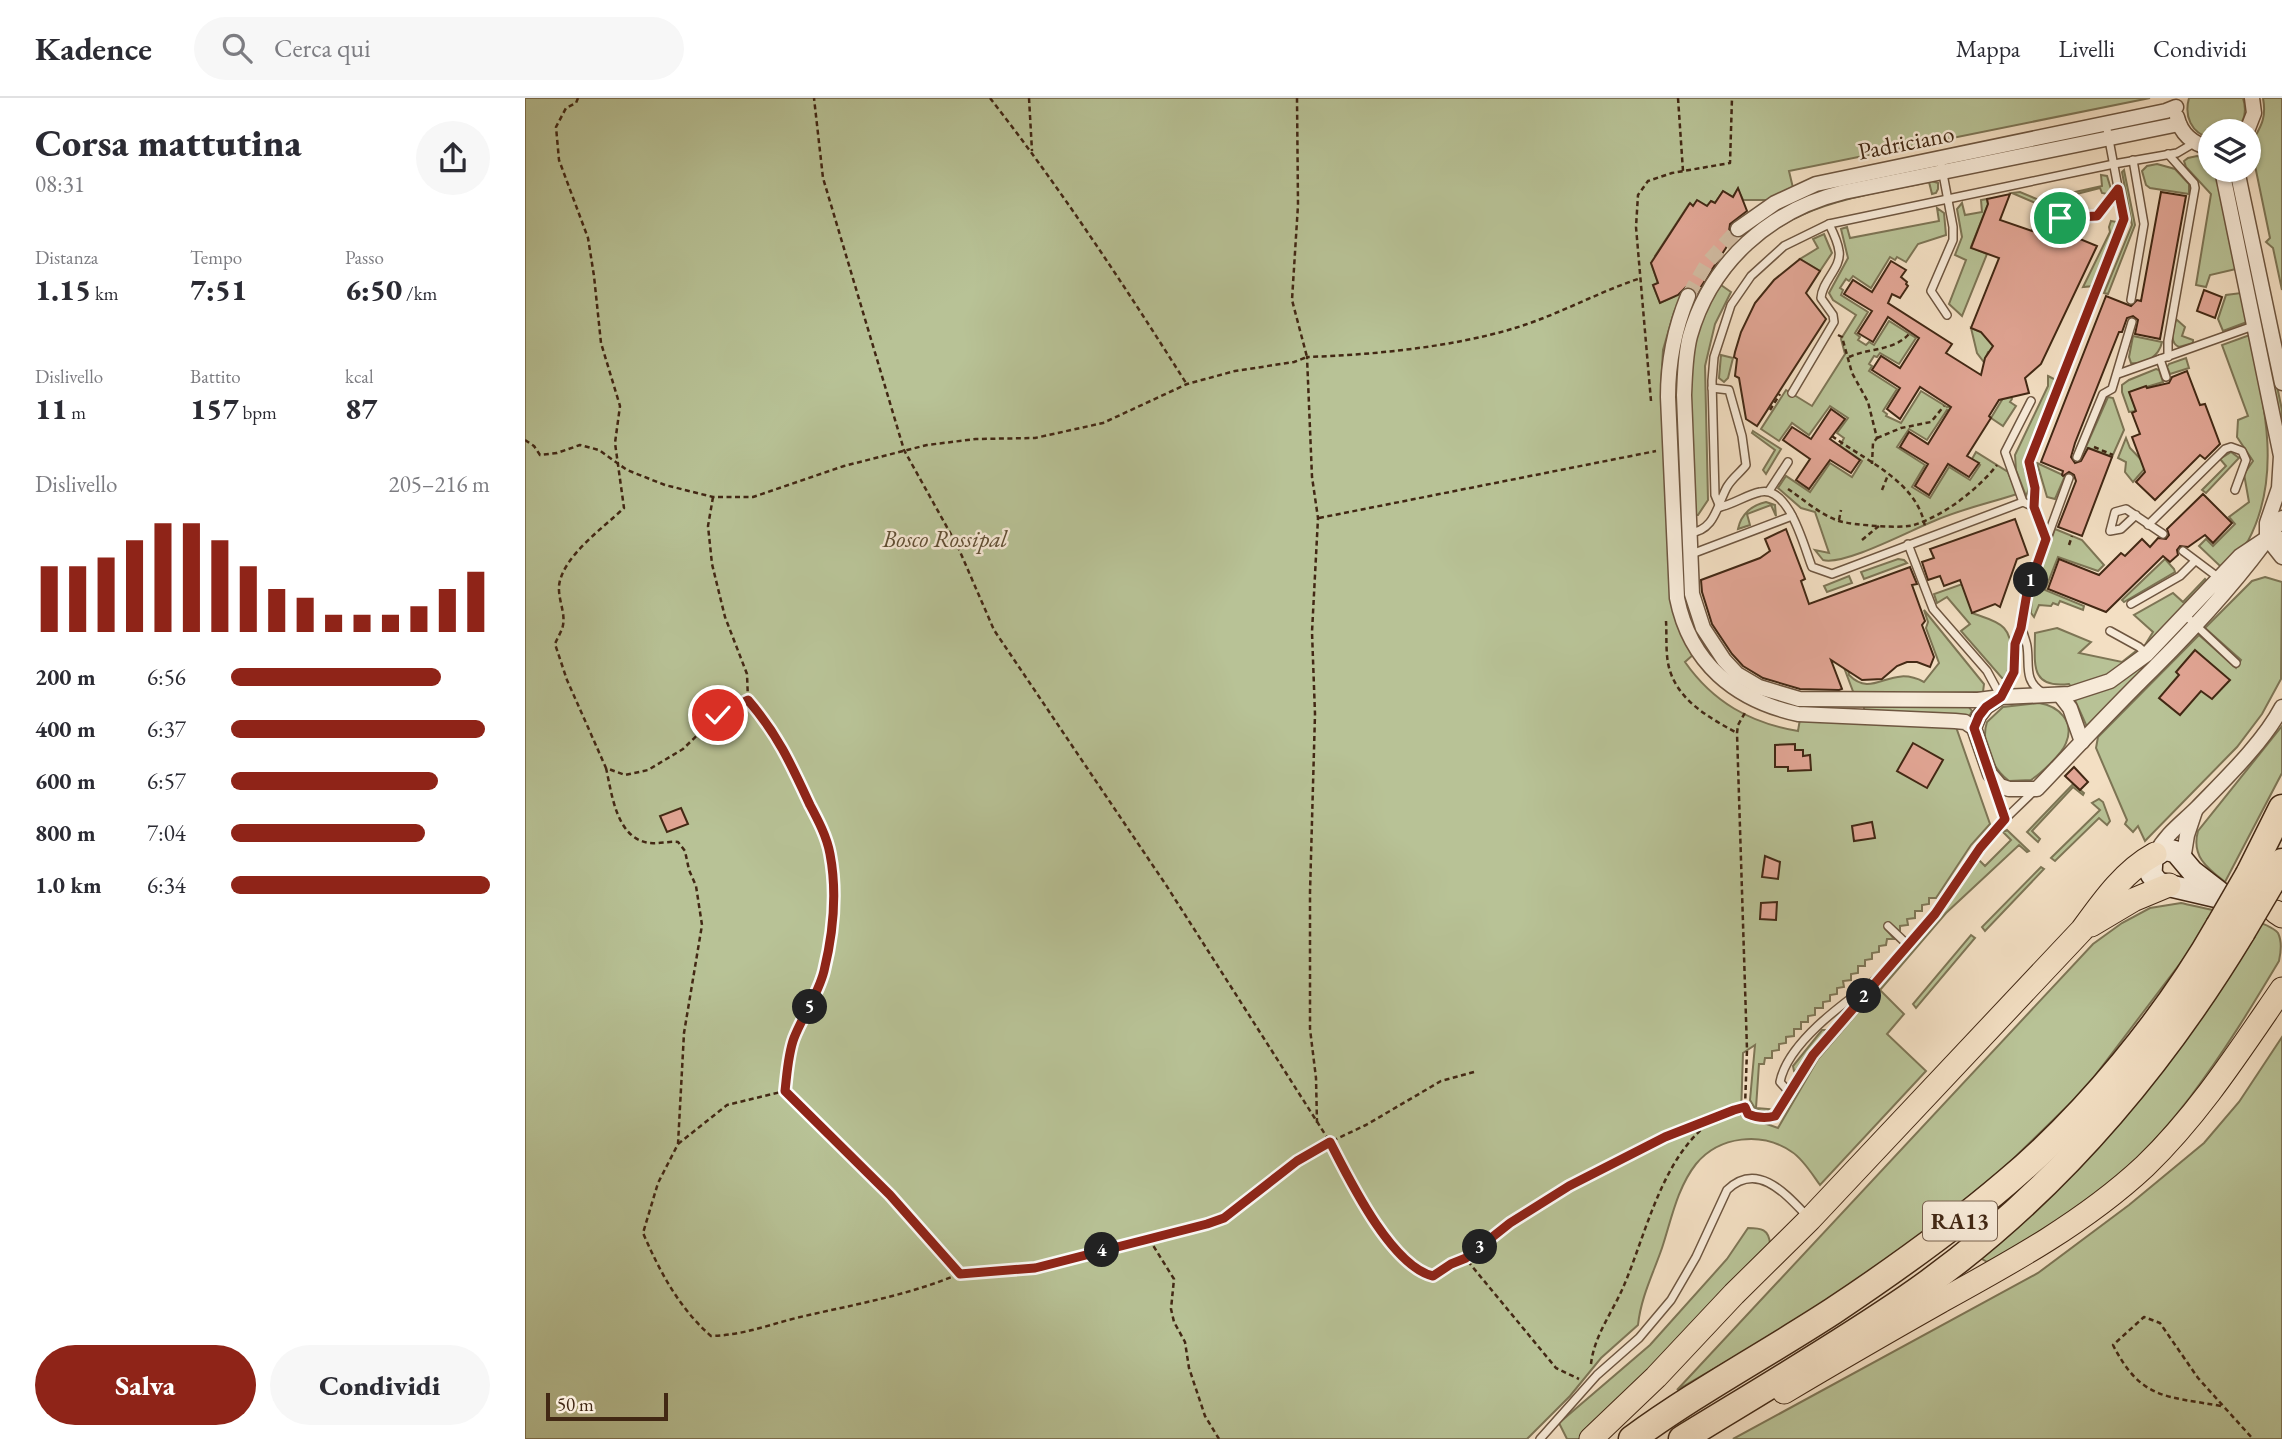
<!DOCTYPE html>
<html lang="it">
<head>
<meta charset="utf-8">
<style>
	body { margin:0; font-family:"EB Garamond",serif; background:#f7f7f7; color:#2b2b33; height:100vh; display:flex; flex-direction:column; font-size:26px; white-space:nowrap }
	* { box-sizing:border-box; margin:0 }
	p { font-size:23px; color:#7c7c81 }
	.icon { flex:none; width:38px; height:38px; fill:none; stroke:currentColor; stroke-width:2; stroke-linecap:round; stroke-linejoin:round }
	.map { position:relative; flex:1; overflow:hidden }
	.sheet { display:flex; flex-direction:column; background:#fff; width:525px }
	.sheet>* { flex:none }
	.controls { position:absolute; left:1673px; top:21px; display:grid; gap:14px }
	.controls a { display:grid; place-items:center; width:63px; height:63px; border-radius:50%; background:#fff; box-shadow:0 2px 5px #0004; font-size:35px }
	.scale { position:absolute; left:21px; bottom:18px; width:122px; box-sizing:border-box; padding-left:7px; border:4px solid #422814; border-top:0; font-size:19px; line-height:24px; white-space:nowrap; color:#422814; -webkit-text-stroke:5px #f7ead8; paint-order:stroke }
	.pin { position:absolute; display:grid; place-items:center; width:60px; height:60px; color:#fff; margin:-30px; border:4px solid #fff; border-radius:50%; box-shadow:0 2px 7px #0007 }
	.km { position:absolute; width:35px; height:35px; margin:-18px; border-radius:50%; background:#222; color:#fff; font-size:19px; line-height:35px; text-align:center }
	.round { display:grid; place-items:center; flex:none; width:74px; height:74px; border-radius:37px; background:#f7f7f7 }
	.summary { display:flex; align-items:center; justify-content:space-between; height:119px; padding:0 35px }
	h1 { font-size:38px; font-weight:800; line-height:52px }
	.figures { display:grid; grid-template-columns:repeat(3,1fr); gap:10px; height:119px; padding:7px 35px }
	.figures div { display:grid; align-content:center }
	.figures b { font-size:30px; font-weight:800 }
	.figures small { font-size:19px; font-weight:400 }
	.figures p { font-size:19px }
	.chart { height:196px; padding:14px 35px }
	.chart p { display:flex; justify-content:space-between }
	.chart svg { width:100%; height:126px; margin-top:7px; stroke:#8f2418; stroke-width:6 }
	.action { display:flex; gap:14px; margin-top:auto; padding:14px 35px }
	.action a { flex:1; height:80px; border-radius:42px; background:#8f2418; color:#fff; font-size:28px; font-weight:800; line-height:80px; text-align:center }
	.action a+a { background:#f7f7f7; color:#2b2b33 }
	ul { padding:0 35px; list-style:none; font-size:23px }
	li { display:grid; grid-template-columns:112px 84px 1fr; align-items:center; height:52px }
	li i { height:18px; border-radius:9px; background:#8f2418 }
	header { display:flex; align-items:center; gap:42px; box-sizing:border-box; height:98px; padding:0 35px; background:#fff; border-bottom:2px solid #e1e1e2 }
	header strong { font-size:33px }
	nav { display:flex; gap:38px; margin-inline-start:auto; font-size:24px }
	.search { width:490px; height:63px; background:#f7f7f7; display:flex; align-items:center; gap:18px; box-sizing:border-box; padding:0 24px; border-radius:38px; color:#7c7c81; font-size:26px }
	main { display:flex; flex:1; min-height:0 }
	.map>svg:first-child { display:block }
</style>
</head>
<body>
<header>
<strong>Kadence</strong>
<div class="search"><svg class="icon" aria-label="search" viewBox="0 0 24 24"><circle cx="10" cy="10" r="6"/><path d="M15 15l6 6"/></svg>Cerca qui</div>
<nav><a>Mappa</a><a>Livelli</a><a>Condividi</a></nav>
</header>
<main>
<section class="sheet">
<div class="summary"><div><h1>Corsa mattutina</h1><p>08:31</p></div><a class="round"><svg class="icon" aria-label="share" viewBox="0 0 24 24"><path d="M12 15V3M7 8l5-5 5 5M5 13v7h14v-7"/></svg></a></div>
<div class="figures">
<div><p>Distanza</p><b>1.15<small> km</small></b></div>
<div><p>Tempo</p><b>7:51</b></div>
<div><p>Passo</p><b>6:50<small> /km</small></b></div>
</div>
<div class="figures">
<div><p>Dislivello</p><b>11<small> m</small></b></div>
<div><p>Battito</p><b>157<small> bpm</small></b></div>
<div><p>kcal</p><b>87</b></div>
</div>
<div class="chart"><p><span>Dislivello</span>205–216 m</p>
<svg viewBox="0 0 160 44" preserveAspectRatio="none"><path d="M5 44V21M15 44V21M25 44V18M35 44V12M45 44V6M55 44V6M65 44V12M75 44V21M85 44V29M95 44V32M105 44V38M115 44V38M125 44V38M135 44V35M145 44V29M155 44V23"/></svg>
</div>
<ul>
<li><b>200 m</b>6:56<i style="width:81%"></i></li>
<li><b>400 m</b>6:37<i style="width:98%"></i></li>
<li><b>600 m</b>6:57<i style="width:80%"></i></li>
<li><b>800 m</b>7:04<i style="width:75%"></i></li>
<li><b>1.0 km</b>6:34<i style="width:100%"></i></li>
</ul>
<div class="action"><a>Salva</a><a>Condividi</a></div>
</section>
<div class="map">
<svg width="1757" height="1341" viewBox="0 0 1757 1341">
	<rect width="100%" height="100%" fill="#f3dfc3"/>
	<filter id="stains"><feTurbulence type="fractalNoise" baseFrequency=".00286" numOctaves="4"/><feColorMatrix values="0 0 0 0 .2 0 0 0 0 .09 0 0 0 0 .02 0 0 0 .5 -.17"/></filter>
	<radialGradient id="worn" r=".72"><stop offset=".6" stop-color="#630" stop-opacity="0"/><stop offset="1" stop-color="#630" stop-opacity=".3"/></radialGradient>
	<g fill="#b8c296" stroke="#7d7555" stroke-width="2">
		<path d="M0,0h1625l-361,73 4,17 -22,12h-28l-5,-11 -5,8 -10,-6 -8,12 -4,-2 -4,5 -9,-5 -5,5 -4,-2 -34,52 3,4 -7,3 7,20 -5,2 7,18 15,-7 1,-7 7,4 -9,19 -11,38 -2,35 11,204 22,65 -9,8c28,40 65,61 113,69l2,-12 156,8 34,97 -19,21 -35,53h-7v6l-7,1v6h-7v7l-8,1 1,6 -8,1v6l-9,-8 -5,5 8,10h-7l-1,6 -7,1v6l-7,1v6l-7,1v6h-7v7l-7,1v6l-8,1 1,6 -7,1v6l-7,1v6l-7,1v6h-8v7l-7,1v6h-7v7h-7v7l-8,1v6l-7,1v6l-7,1v7h-7l-1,6h-5l-3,44 13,1 -2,3 -11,-2 -6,-10 5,-55 -12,8 -2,62 37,13 40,-69 125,-146 34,-55 8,8 26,-26 -8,-8 4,-2 22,21 -2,1 -8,-7 -73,68 -66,77 24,24 -17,20 39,37 -106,114c-8,-11 -17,-26 -28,-33 -30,-21 -73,-16 -96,12 -19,24 -25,57 -34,84 -9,26 -21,49 -24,77l-37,33 -31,38 -43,43h-1002z"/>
		<path d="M1664,0h54c4,13 2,23 -8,33h-25v7c-19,-5 -26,-22 -21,-40z"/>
		<path d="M1738,0h19v192l-9,-42 -7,-6 4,-4 -17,-82 -4,1c0,-23 20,-27 14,-59z"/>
		<polygon points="1672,58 1685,62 1685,72 1691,72 1711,171 1685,177 1681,189 1671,187 1686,96 1661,69 1659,63 1663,60"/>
		<polygon points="1632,66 1650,71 1664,86 1664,96 1625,90 1621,87 1617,73 1622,68"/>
		<polygon points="1599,72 1610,127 1583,196 1579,195 1607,127 1597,74"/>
		<polygon points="1576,77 1582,78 1586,91 1582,96 1577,95 1575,90 1513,106 1487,95 1495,94 1514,102 1577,88"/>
		<path d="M1404,82l9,3v6l-2,4 -4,1 -3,-12c-83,17 -159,25 -208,103l10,7 -16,32 -10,42 3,134 -10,15h-4c-2,-49 -8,-100 -3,-149 6,-68 52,-129 114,-156 38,-17 84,-21 124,-30z"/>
		<polygon points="1462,101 1463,106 1446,149 1462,156 1437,218 1424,206 1441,162 1430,157 1437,139 1432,111 1437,105 1440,117 1457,114 1456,102"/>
		<path d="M1412,110l7,5 2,22 -28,9 -12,18 -9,-5 -2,3 -5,-3 -19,31 -18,-12 -4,5 -3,-2 -6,9 3,2 -2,5 27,17 -13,21 5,4 -2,3 8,5 3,-3 5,3 15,-24 27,17 -17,26 -19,-11 -3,4 -3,-1 -5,8 3,2 -3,5 28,18 -14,22 4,3 -1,2 15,7 20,-32 26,16h4l2,7 -6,-4 -20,30 -18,-11 -12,18 28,18 -13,22 18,11 19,-31 21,13 10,-15 -8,-6 4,-7 32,20 9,22c-27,9 -56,15 -83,27 -23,9 -90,45 -111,39l-8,-10 14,3 -14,-41 -14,-4 -23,-20 8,-12 24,16 20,-29 22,14 10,-16 -22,-15 4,-8 -7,-5 11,-15 -18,-12 -21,29 -17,-12 -13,18 -18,-12 25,-39 26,16 33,-52 -4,-15 15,-24 -23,-15 -4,-7 19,-35 -7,-29 6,-2 3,11 89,-17z"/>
		<polygon points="1586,123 1592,124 1593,130 1569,188 1558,189 1585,134 1584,129"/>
		<polygon points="1299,136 1307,155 1295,173 1275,161 1293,150 1288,141"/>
		<polygon points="1716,195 1722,224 1698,233 1693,221 1701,197"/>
		<path d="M1651,221l9,8 -3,9 11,4v3l-14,4c-11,-5 -5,-18 -3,-28z"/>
		<polygon points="1446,230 1456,234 1475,251 1463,254 1460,262 1461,267 1452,255"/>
		<path d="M1608,238l29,6c-3,14 -16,23 -31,21l-2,-6z"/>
		<path d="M1722,238h2c16,70 33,141 -1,205 -7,8 -18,22 -28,25l-21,-20 7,-7 7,7 22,-22 -6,-7 20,-15 -5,-28 9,-13 -16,-24 1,-17 10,-4 -26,-71z"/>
		<polygon points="1738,240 1742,240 1757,312 1757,333"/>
		<polygon points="1153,252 1157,253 1159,440 1157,441 1150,294"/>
		<polygon points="1196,257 1208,260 1203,280 1199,284 1194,280"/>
		<polygon points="1661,260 1664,270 1645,276 1642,269 1644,266"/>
		<polygon points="1631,271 1634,272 1638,284 1605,294 1611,313 1604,314 1597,294 1597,287 1604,282"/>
		<polygon points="1523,278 1531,282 1500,363 1499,370 1505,389 1501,398 1491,372 1490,357 1523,288"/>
		<polygon points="1483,292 1487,301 1485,304 1491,308 1478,328 1466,320"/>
		<polygon points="1583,299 1588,300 1599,332 1587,359 1564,350 1559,361 1556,360"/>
		<polygon points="1228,333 1256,351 1241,376 1238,372 1250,352 1227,335"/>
		<polygon points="1601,340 1605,350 1622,368 1608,384 1600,374 1601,364 1593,360"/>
		<polygon points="1706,354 1714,360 1681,395 1677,392 1701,368 1695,361"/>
		<polygon points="1512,365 1540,378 1530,401 1522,399"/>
		<path d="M1241,404l9,3 1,11 -5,-11 -24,9 3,11 -12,4c3,-15 14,-24 28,-27z"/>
		<polygon points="1530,431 1557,442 1579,467 1573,473 1533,459 1520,492 1559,508 1558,512 1535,503 1533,507 1528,505 1526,508 1514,507 1509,519 1506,515 1507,494"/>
		<polygon points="1373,461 1379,462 1382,465 1339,481 1336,474"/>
		<polygon points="1640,461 1649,471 1650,474 1599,504 1597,502"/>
		<path d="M1477,472l-30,43c10,4 25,7 32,15 11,12 8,38 0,50h-2l-41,-47 9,-7 -23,-27 -10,6 -3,-9z"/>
		<polygon points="1324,478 1327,485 1302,494 1299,488"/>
		<polygon points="1740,479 1757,484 1756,581 1737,616 1712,649 1620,743 1613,728 1608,734 1600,726 1602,722 1571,650 1573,639 1674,537 1711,570 1716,562 1680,530 1727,483"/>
		<polygon points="1680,481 1682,483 1622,547 1620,547 1628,534 1609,517 1648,495 1658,504"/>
		<path d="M1399,512l60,74 -1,8 -129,2 -14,-37 8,10 1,8c25,25 40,-12 75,7l15,-19 -13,-35 2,-6z"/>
		<path d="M1532,530l34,14 -12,11 43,9 14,-11 3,2 -25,21 -42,14 -3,-4c-40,5 -34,-21 -34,-51z"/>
		<polygon points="1616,567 1621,570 1562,629 1549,600"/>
		<path d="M1514,605c20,3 36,19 27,40 -4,11 -26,31 -35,37l-22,1c-16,-12 -29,-38 -22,-59l16,-15z"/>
		<polygon points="1339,608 1443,608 1447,613 1444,619 1339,612"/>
		<path d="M1757,628v47l-57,109c-18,-14 -34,-26 -27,-51z"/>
		<polygon points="1548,686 1559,695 1558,697 1548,689 1507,733 1515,741 1513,744 1502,734"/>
		<polygon points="1574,701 1578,704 1585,723 1582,727 1574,720 1530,763 1526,760 1575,712 1567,705"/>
		<polygon points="1516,769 1519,771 1460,833 1457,829"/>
		<path d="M1656,805c20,5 86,16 97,30 4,8 3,19 1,28 -55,92 -114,188 -205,250 -25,18 -52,32 -78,48l-9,3 -5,-3v-9l32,-24 196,-302 -125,165 -78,76 -95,78 -96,67 -139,80 416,-446 29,-21 28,-15z"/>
		<polygon points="1446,837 1450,840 1391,910 1388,906"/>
		<polygon points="1297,932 1302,932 1302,935 1273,972 1269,973 1268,968"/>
		<polygon points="1757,939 1757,1341 1208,1341 1513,1175 1604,1107 1679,1045 1714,1004"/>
		<path d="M1223,1130c13,0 21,1 22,16l-187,195h-16l-8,-16 91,-78 77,-86z"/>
	</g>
	<g fill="#e1a594" stroke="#422814" stroke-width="2">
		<polygon points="1213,90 1222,113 1205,126 1204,133 1208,139 1172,195 1167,189 1161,189 1153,197 1135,205 1128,187 1133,185 1126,165 1165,105 1168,108 1172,102 1182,108 1186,103 1190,105 1198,93 1208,99"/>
		<polygon points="1636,94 1661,98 1635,241 1610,236 1613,222 1608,218 1602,220 1597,234 1594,234 1550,345 1546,359 1550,365 1556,363 1563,350 1587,359 1557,438 1533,429 1551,383 1549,377 1544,374 1538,378 1537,377 1538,373 1516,364 1581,198 1606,208 1612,202 1616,203"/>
		<polygon points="1485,96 1475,122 1507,133 1509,128 1512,129 1516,116 1528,120 1545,137 1572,148 1516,266 1500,280 1504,295 1474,302 1464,318 1466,320 1442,358 1454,365 1444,379 1423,366 1404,397 1390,388 1403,366 1375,349 1384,334 1403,346 1426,309 1395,289 1375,321 1362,311 1375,290 1347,272 1356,258 1375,270 1394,240 1363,219 1348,244 1333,235 1347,213 1319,196 1328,182 1347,194 1366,163 1381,172 1376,179 1382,184 1381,186 1383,188 1375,200 1367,196 1363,205 1427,246 1421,255 1456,277 1460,260 1468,248 1456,234 1446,230 1474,160 1446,150 1463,106 1462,101"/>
		<polygon points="1275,161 1295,173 1281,195 1301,221 1232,328 1221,321 1214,280 1210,278 1212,261 1209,259 1210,254 1216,234 1230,205 1249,182"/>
		<polygon points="1679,192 1697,199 1690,220 1672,213"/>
		<polygon points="1662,273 1675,307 1680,306 1695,346 1680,361 1675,357 1630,402 1611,384 1620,374 1607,339 1615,336 1607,315 1611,313 1604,294 1621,288 1622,290 1644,285 1647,279"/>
		<polygon points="1306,311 1320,321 1305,341 1335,362 1326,375 1305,362 1284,391 1271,382 1285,361 1258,342 1267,329 1286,341"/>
		<polygon points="1678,396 1707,425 1688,445 1680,437 1663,449 1655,448 1652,452 1653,457 1645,464 1638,458 1581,514 1523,491 1534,461 1574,477 1596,455 1600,458 1617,441 1625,449 1633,440 1641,441 1644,437 1642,431"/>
		<polygon points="1490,421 1503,457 1492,461 1475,509 1470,506 1447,515 1435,482 1419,488 1415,478 1403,482 1397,464 1409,460 1405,451"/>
		<polygon points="1261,431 1280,481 1276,483 1284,506 1385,469 1392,486 1387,487 1400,523 1397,527 1409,559 1405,569 1392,564 1382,564 1372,568 1357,581 1337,582 1306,562 1317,591 1314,592 1275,591 1238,580 1218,568 1207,556 1187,526 1177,494 1176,482 1235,460 1245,453 1240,441"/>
		<polygon points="1670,552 1705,582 1687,601 1676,593 1655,617 1634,600 1654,577 1651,574"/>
		<polygon points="1388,645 1418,662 1402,690 1372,673"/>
		<polygon points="1270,646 1270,652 1278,652 1278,658 1285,657 1286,672 1263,673 1263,669 1250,669 1250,647"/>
		<polygon points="1549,669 1563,684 1555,692 1540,678"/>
		<polygon points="156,710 163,726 142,734 135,718"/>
		<polygon points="1347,724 1350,740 1329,743 1327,728"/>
		<polygon points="1240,758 1255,764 1253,781 1237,779"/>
		<polygon points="1252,804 1251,822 1235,821 1236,805"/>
	</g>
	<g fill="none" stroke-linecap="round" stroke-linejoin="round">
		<polyline stroke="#d0baa0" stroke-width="14" stroke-dasharray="14 7" stroke-linecap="butt" points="1163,198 1182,165 1213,131"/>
		<defs>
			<g id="service">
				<polyline points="1415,60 1428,129 1428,142 1406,193 1422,217"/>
				<polyline points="1535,120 1572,118 1593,91"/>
				<polyline points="1606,202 1619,126 1608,62"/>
				<polyline points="1643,259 1643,243 1670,90 1669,85 1643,56"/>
				<polyline points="1635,261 1641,279"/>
				<polyline points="1593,276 1731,227"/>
				<path d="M1267,295l42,-71 -1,-7 -12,-17c1,-17 21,-31 18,-47 -1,-9 -6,-19 -10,-27"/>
				<polyline points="1552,359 1578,296 1587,291 1607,224"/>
				<polyline points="1244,393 1263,364"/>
				<polyline points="1498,404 1480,354 1506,303"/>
				<polyline points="1195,409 1190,397 1187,283 1189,259 1206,207 1226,178 1259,148 1304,126 1589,66 1652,55 1669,45"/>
				<path d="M1195,409c14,-3 26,-12 40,-15 29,-7 44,55 52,75l20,7 191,-72 11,5"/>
				<polyline points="1611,417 1596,431 1585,433 1590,414 1601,411 1638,436"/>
				<polyline points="1623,427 1700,351 1706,349 1717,353 1721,362 1710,392"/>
				<path d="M1164,435c26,-2 28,-28 38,-46 5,-9 13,-14 19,-22l-4,-29 -13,-46 -17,-2"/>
				<polyline points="1521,441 1509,409 1510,390 1504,364 1599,121 1581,26"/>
				<polyline points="1383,446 1408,511 1462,573 1476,599 1489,574 1490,546 1496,530 1502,495 1544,380"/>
				<polyline points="1658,453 1694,480"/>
				<polyline points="1164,457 1267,418"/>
				<polyline points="1606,506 1655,478 1670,463"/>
				<polyline points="1660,517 1711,565"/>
				<path d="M1497,530c1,6 4,12 5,18 3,19 -4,35 16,47"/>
				<polyline points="1585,533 1614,549 1623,557"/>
				<polyline points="1468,686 1480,721"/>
				<polyline points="1363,828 1383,847"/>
				<path d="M1356,878c-33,24 -93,65 -101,106l9,10 24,-37 123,-141 45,-66 24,-29 30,-29"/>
				<path d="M1015,1341l57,-64 42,-37 32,-38 25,-43 31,-67c30,-29 58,3 80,26"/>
			</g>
			<g id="minor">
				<path d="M1652,19c4,17 16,27 33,31"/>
				<polyline points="1722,33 1729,15 1727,0"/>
				<polyline points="1697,72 1756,358 1754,390 1742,425 1742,440 1757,459"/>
				<polyline points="1712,72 1757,285"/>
				<polyline points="1213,131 1250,105 1291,86 1641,13 1651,9"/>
				<path d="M1163,198c-14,34 -20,65 -20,101l9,201c13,65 58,102 121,116l157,7 10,1 9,6"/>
				<path d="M1757,420c-37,55 -82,104 -129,151 -40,39 -78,80 -116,120h-28l-9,-3 -10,-12 -16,-46 5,-12 7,-9 15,-10 69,-3 40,-13 37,-27 93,-98 27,-18 15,1"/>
				<polyline points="1535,597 1545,610 1557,644"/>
				<path d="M1476,599l-23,3 -179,-1 -40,-12 -22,-13 -13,-14 -21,-32 -11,-34 -8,-199c1,-20 1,-40 6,-59 21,-74 80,-126 154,-144l335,-68"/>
				<path d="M1631,755c10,-19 26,-30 41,-45 28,-29 66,-65 85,-101"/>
				<polyline points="1658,762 1662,737 1670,713"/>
			</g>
			<polyline id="secondary" points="1702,800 1667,773 1651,754 1640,751 1627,760 1626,776 1633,785 1723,806"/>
			<g id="primary">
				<polyline points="1751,814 1757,818"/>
				<polyline points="1566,827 1608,802 1644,787"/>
				<path d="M1259,1294c52,-31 104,-61 157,-91 71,-39 144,-79 204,-135 54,-52 95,-116 137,-177"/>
				<path d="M1066,1341l65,-62 78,-83 76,-75 272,-289c21,-29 42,-59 73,-76"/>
			</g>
			<g id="motorway">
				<polyline points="1724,776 1757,710"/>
				<polyline points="1747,783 1757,764"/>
				<path d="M1107,1341c64,-47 135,-85 201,-128 60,-40 119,-82 174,-129 79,-66 161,-166 212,-256"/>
				<path d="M1157,1341c75,-46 152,-91 225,-141 138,-95 249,-224 335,-366"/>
			</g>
		</defs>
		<use href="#service" stroke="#6e5640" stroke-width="10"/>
		<use href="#minor" stroke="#6e5640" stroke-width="17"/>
		<use href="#secondary" stroke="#422814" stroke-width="24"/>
		<use href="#primary" stroke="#422814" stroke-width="25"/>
		<use href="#motorway" stroke="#422814" stroke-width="29"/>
		<g stroke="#422814" stroke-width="2.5" stroke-dasharray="5 3.5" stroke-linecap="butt">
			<path d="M53,0l-2,5 -10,5 -10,19 3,33 29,78 6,38 7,67 19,63 -5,37 9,65c-21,20 -62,49 -65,78 -1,15 8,29 3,43 -2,5 -5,10 -7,15l12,36 39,88 19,7 23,-5 35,-21 35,-34 30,-15 21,24 15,25 37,77 9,26 3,37 -1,33 -8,49 -15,40 -16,29 -8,51 105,104 70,79 76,-7 171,-43 17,-6 73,-57 33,-19 -164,-257 -172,-255 -36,-83 -54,-97 -81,-272 -9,-80"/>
			<path d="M465,0c71,91 134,187 196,285"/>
			<polyline points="504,0 507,53"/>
			<polyline points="1153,0 1158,73"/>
			<polyline points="1313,237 1317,239 1327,275 1343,304 1352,340 1348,345 1347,366"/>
			<path d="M1324,259c19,-9 45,-6 60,-23"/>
			<polyline points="1126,303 1111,129 1113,97 1123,83 1147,75 1205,65 1207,0"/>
			<polyline points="1245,312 1255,296"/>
			<path d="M1307,338c34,25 86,46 93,91"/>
			<polyline points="1352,340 1376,330 1406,324 1419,308"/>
			<polyline points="0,342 9,348 15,357 32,355 55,347 74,352 102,372 140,387 188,399 228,399 319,368 402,347 451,341 510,340 578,325 662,286 710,273 769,264 782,259 767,202 773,107 772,0"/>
			<polyline points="1569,349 1588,357"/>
			<path d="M1263,391c16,11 33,26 51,32 13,4 63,8 75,4 31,-10 63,-35 83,-60"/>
			<polyline points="1357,392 1363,377"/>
			<polyline points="188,399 183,428 187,466 200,519 222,576 223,602"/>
			<polyline points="794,420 1131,353"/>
			<polyline points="1314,422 1316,412"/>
			<polyline points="1337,442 1355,427"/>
			<polyline points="1544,447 1547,438"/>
			<path d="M1141,523c1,15 -1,35 4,50 10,31 40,47 67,62"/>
			<path d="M81,670c6,26 10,70 43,75 9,1 20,-2 29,-1l7,9 4,19 7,16 6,39 -18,108 -6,111 -20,39 -15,50c17,39 36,75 68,103 32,-1 54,-10 85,-18 55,-13 111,-22 163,-44"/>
			<path d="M949,974l-33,9 -75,44 -36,17c19,37 61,124 103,134l18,-12 15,-5 90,109 23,11"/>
			<polyline points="1220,1009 1222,952 1212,635 1213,627 1221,613"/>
			<path d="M792,1025l-1,-45 -6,-49v-137l5,-178 -3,-82 6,-114 -6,-41 -5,-120c65,-2 146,-10 208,-29 43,-13 83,-36 126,-50"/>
			<polyline points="153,1046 202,1007 260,993"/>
			<polyline points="624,1141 649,1181 646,1211 649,1224 660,1244 664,1270 680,1318 694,1341"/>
			<path d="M941,1161c14,-12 28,-24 42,-35 56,-42 138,-79 203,-104"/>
			<path d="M1066,1266c3,-27 20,-50 31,-74 28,-63 45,-166 123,-183l3,7 21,4 10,-6 5,-11"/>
			<path d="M1696,1308c-55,-10 -80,-6 -108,-61l31,-28 16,6 38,55 55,61"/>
		</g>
		<use href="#service" stroke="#f7ead8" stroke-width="7"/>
		<use href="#minor" stroke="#f7ead8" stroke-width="14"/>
		<use href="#secondary" stroke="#f7ead8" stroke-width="21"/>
		<use href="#primary" stroke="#f3dfc3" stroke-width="23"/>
		<use href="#motorway" stroke="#f3dfc3" stroke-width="26"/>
		<defs>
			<g id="motorway-bridge">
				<polyline points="1694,828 1724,776"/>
				<polyline points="1717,834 1747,783"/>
			</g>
		</defs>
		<use href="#motorway-bridge" stroke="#422814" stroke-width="29" stroke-linecap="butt"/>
		<use href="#motorway-bridge" stroke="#f3dfc3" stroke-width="26"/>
	</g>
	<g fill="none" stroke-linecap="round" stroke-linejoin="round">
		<defs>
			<path id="route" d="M193,617l30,-15c30,35 43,64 62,105 8,15 17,32 20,49 7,37 3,80 -6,117 -6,24 -21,44 -30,67 -6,16 -7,36 -9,53l105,104 70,79 75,-6 172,-44 17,-6 73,-57 33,-19c19,37 61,124 103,134l18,-12 15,-6 44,-35 59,-37 96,-49 69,-27 11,-3 3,7c9,4 17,5 27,2l38,-61 122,-141 45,-66 25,-29 -31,-91 5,-12 7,-9 15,-10 13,-25 1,-28 6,-16 6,-35 19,-54 -12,-32 1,-19 -6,-26 95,-243 -6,-30 -21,27 -37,2"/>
		</defs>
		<use href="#route" stroke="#fff" stroke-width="14"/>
		<use href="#route" stroke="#8f2418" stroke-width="9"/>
	</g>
	<g text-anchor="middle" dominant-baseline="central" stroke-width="5" stroke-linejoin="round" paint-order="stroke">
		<rect fill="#f7ead8" stroke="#78624f" stroke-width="2" x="1398" y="1103.5" width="74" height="39" rx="5"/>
		<g font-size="23" font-weight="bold" fill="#422814">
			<text x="1435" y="1123">RA13</text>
		</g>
		<g font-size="24" fill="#422814" stroke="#f7ead8">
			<text transform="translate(1381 44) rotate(-11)">Padriciano</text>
		</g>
		<g font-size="24" font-style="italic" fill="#604e34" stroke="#f7ead8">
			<text x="420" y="440">Bosco Rossipal</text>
		</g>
	</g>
	<rect width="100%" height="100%" filter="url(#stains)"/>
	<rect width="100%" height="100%" fill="url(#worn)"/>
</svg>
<div class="controls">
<a><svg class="icon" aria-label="layers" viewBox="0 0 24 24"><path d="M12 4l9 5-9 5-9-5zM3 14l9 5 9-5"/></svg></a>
</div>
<div class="scale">50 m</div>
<div class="pin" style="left:1535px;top:120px;background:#1e9e55"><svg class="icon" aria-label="arrive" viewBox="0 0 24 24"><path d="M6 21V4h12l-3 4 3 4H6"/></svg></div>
<div class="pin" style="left:193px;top:617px;background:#d93025"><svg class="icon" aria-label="check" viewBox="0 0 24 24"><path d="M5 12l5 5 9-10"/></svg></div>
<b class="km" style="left:1506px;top:482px">1</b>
<b class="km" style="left:1339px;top:898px">2</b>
<b class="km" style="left:955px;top:1149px">3</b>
<b class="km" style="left:577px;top:1152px">4</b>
<b class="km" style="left:285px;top:909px">5</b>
</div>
</main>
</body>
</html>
